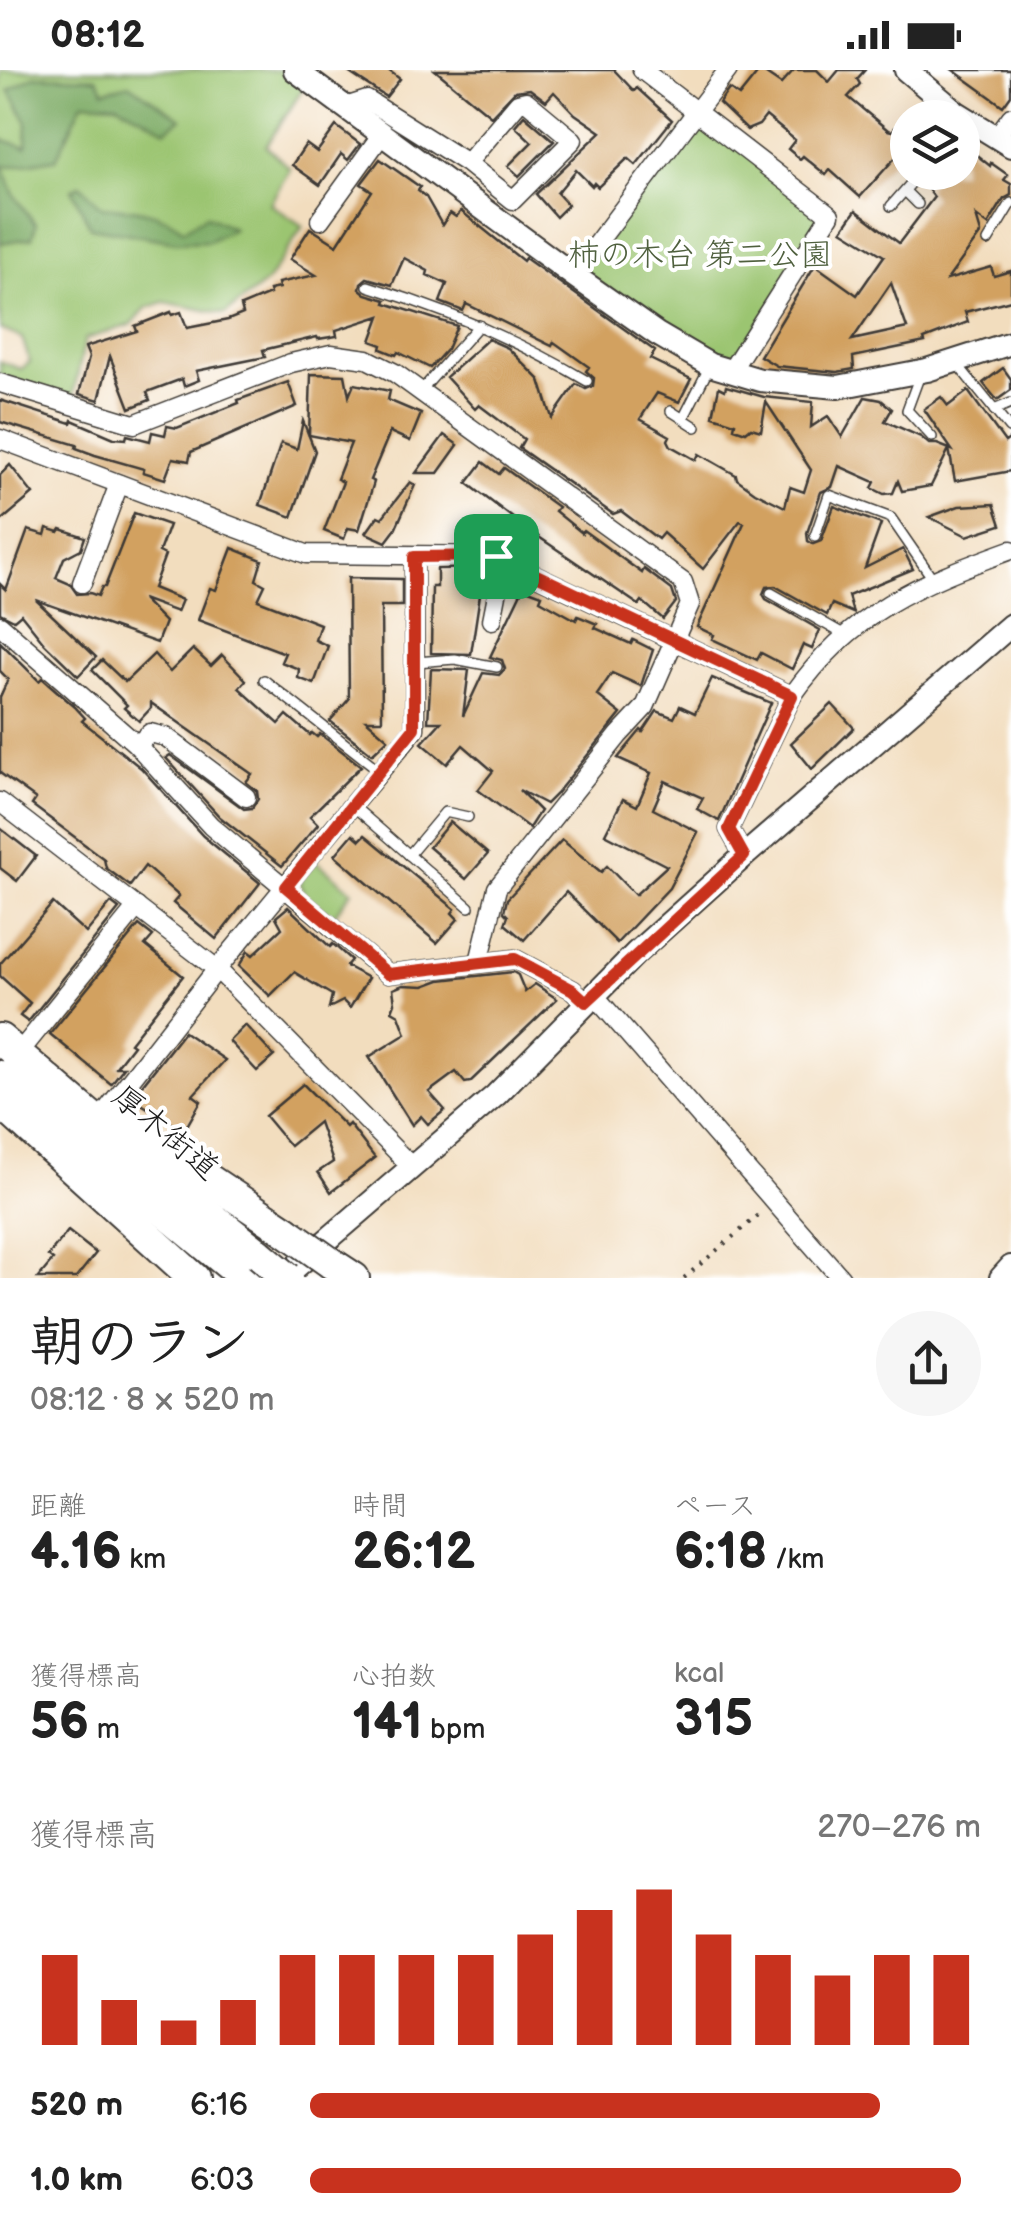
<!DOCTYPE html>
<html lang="ja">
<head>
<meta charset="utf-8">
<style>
	body { margin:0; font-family:"Balsamiq Sans","Klee One",sans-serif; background:#f6f6f6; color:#222; height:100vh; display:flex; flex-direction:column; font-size:38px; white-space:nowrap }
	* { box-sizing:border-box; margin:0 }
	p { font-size:32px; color:#767676 }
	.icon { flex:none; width:55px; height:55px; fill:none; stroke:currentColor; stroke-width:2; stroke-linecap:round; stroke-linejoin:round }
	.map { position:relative; height:1208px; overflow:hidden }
	.details { display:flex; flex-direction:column; background:#fff; flex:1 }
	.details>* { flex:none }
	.buttons { position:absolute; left:890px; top:30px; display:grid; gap:20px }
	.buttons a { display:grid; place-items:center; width:90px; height:90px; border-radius:50%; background:#fff; box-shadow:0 10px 40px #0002; font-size:50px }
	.pin { position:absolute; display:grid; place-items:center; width:85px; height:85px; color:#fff; margin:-42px; border-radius:20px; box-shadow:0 5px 15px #0006 }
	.round { display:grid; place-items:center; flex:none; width:105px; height:105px; border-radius:52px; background:#f6f6f6 }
	.headline { display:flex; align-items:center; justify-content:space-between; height:170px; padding:0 30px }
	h1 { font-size:55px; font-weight:600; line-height:75px }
	.figures { display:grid; grid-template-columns:repeat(3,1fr); gap:15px; height:170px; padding:10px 30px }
	.figures div { display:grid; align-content:center }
	.figures b { font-size:50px; font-weight:600 }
	.figures small { font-size:28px; font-weight:400 }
	.figures p { font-size:28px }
	.chart { height:280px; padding:20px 30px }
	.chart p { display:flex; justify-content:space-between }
	.chart svg { width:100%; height:180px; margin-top:10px; stroke:#c8321e; stroke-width:6 }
	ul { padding:0 30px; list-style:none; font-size:32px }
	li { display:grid; grid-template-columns:160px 120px 1fr; align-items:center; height:75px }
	li i { height:25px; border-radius:12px; background:#c8321e }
	.status { display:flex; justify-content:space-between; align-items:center; height:70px; padding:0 50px; background:#fff; direction:ltr }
	.status svg { height:28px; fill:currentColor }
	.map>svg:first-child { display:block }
</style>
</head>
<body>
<div class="status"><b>08:12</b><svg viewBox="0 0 49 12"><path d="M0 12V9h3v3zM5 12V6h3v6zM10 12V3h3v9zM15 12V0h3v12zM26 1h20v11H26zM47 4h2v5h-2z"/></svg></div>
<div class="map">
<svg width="1011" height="1208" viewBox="0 0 1011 1208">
	<rect width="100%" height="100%" fill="#fff"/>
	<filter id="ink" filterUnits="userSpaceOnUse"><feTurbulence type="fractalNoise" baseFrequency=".01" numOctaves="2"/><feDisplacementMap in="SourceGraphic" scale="20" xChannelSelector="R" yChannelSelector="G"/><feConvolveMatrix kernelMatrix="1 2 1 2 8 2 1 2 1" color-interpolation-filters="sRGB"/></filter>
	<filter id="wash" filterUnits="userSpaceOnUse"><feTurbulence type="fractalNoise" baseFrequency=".0048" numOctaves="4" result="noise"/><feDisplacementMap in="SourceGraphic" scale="40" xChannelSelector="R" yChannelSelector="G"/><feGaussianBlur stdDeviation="2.25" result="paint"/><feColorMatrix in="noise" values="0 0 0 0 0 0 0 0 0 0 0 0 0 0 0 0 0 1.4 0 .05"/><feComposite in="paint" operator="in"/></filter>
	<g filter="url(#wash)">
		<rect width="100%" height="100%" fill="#f2ddbe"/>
		<g fill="#9bc571" stroke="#5c7046" stroke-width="2.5">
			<polygon points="0,0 280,0 304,17 266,76 290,98 270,134 303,156 267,212 225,244 164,232 146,238 131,255 85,269 73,327 0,306 0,291 21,299 30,292 22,268 0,259"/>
			<polygon points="697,42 830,145 732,299 573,205"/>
			<polygon points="315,790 352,821 333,847 305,826 299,812"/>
		</g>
		<g fill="#7caa63" stroke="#4c6340" stroke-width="2.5">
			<path d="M34,6l63,2 7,13 25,-7 52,35 -15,11 -49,-26 -34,-2 -27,57c-14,1 -44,9 -53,7l11,29 22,30 -4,13 -32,5v-104l26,8 1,-25 -18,-32z"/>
			<path d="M80,115l22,22c30,1 57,3 82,23l22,-15 27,13 -24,13 -33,1 -86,-15 -18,-38z"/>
		</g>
		<g id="blocks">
			<g fill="#d2a161" fill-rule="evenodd">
				<polygon points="345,0 388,0 400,9 386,27"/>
				<polygon points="435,0 614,0 634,21 637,18 672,50 636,95 628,88 598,117 594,113 592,116 576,100 557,123 568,135 556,147 536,124 601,62 575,44 554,22 546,31 530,19 515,21 491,46"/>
				<polygon points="760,0 781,14 794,0 817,0 829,12 839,0 865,0 857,9 860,14 848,27 888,60 892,61 908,42 908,82 899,92 895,88 860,127 830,100 826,105 803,86 800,89 788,79 795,70 766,46 759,55 747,60 719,33 729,19 739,26"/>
				<polygon points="953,0 1011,0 1011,25 1003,36"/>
				<polygon points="524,45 554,71 519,106 508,96 532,72 515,56"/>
				<polygon points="336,56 360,74 348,90 341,84 320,115 292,95 306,74 317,82"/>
				<path d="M962,73l28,23 1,-3 17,12 -4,5 7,4v11l-7,4 -16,26 -12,-9 5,17 -34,47 44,-13 3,9 17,-5v29l-46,12 3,10 -44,17 1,3 -72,15 1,12 -17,3 -60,-6 -17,-10 55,-91 42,30 27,-39 -42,-26 14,-20 43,33 35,-46 -7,-9 12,-16h23zM891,213l16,45 -55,12z"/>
				<polygon points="380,89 420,117 418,121 426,127 442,155 450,143 456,147 461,141 523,191 525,188 655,281 650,289 691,309 679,332 657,323 640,349 670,366 668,370 671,376 696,390 699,384 736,405 737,409 755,422 785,437 790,417 804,422 811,400 766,332 761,361 751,358 746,362 734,358 735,353 713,346 719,317 725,320 726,316 764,327 813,332 811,357 828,346 842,367 865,327 881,330 892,339 885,351 921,367 929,374 937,374 952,380 924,339 941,327 948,336 968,321 1005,372 1011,368 1011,401 955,411 949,379 931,416 902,421 898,411 893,423 884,424 872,418 875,412 839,396 832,417 821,422 807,463 808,471 813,474 821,471 834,436 881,454 865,498 903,479 913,499 848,526 853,543 832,534 827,545 775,516 766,517 763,524 766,529 820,560 812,579 803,575 792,599 761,583 757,590 712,569 714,565 697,557 744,453 740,451 703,499 663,463 658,469 621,441 613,444 519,378 524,369 479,335 475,339 446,307 488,269 508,278 540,310 552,348 576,314 586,319 593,316 594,308 586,301 589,297 554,272 552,276 466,234 463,241 440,232 447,214 427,205 428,201 404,188 392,215 367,208 361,213 360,219 366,224 386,230 385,233 457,256 447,279 430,298 398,282 396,285 381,279 382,275 371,271 380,246 336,260 337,266 318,269 317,267 263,280 265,287 196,301 199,310 184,316 182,309 147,322 150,330 130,338 110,286 99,330 79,324 89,287 85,277 137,261 135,256 171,242 172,245 181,242 187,258 228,250 243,244 241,236 270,224 269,220 279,218 278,213 316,205 290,189 310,158 337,175 372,121 361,114"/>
				<polygon points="1003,298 1011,309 1011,320 997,330 983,313"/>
				<polygon points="311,304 345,305 349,326 354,314 390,321 388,330 421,344 410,371 390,362 370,410 374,412 359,460 348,458 344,469 324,461 343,412 337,409 351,373 309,365"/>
				<polygon points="288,312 297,336 191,382 189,391 173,388 165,409 143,402 144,399 95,385 76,378 77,375 0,352 0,330 71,353 72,350 114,368 126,369 127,365 150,371 152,362 165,365 167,356 177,358 239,333 238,330"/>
				<polygon points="303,351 315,381 292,447 260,435 281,373 297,379"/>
				<polygon points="444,365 458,375 438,403 416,403"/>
				<polygon points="483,392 499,404 504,398 558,437 555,441 582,463 583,460 642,503 644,499 672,520 676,532 663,549 642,531 639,535 530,461 467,413"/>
				<polygon points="10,395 33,424 0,452 0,405"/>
				<polygon points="410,412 415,415 395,460 386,472 366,463 378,446 382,448"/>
				<polygon points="994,434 1001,455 967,466 929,447 959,436"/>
				<polygon points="134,443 169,455 159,482 165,485 153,518 182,530 177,542 142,529 165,552 157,573 36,530 96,587 78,606 45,574 21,544 14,550 0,543 0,514 6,520 28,460 45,465 47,458 59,462 61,459 85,467 81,479 64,488 56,508 70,514 77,524 90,523 98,526 102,517 105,517"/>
				<polygon points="232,478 262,490 256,510 265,515 258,530 320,554 315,570 328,576 314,614 298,608 299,599 281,592 285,583 198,550 210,518 216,520"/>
				<polygon points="477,498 489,500 485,519 481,518 471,584 431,583 432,517 437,517 437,499"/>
				<polygon points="348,508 402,509 402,536 381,536 382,650 366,650 388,669 372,684 330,651 349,629"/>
				<polygon points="523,518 542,525 540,530 576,550 578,546 597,554 595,558 631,574 633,570 653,580 641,616 612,603 597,625 621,644 556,724 546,734 519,720 540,741 529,758 478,720 493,701 463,675 447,694 422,673 441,652 428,652 431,599 469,600 463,646 483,603 499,605 505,599 502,590 490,587"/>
				<polygon points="0,572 39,611 42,608 75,637 85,648 82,651 141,698 203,766 260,813 216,869 173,833 179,826 145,796 130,816 106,798 104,789 32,735 36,729 0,703 0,627 8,609 0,601"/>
				<polygon points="193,579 211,596 222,585 246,610 239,618 279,654 287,645 310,665 312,663 317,667 320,664 361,696 310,746 318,754 282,796 220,747 166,688 170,685 244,739 252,738 258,729 257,721 246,712 252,704 151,633 151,638 139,651 124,638 127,635 92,600 102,590 125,612 154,584 170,602"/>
				<polygon points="712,608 771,633 719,751 697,739 703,728 665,711 653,739 698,762 669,818 617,873 566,822 524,870 505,854 508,846 504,842 507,829 562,770 601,802 607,796 635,825 667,796 605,764 623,729 637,736 651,703 618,688 641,660 643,662 657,641 674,648 680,636 695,643"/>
				<polygon points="832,634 854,658 812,699 791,673"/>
				<polygon points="450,752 488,784 466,809 429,777"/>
				<polygon points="0,758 36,786 17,811 0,798"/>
				<polygon points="353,764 360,770 365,765 455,839 452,843 458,849 437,873 335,785"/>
				<polygon points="53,833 86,863 111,833 119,839 28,952 20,946 30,933 0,906 0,894"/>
				<polygon points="288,837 330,877 333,874 351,890 346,896 368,908 350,938 343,931 329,938 332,925 294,902 270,926 239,896 248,881 253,885 282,858 276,847"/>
				<polygon points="139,855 153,866 145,875 183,906 130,973 133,975 116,997 124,997 111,1014 50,964"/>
				<polygon points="513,902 518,905 525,922 535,914 557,929 470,1012 465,1013 456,1002 429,1022 445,1040 428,1054 421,1046 412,1055 369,987 406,964 399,945 392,941 395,933 393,919 403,915 424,916 440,910"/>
				<polygon points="245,955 274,986 257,1001 229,971"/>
				<polygon points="184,962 225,990 193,1025 201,1031 184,1061 132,1028"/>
				<polygon points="303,1014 346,1057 349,1054 375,1088 331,1122 318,1102 333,1092 319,1052 290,1076 265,1046"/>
				<polygon points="68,1161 96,1183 76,1208 38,1208 53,1190 48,1186"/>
			</g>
		</g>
	</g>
	<g filter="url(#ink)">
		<use href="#blocks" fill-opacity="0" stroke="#3c3934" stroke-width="2.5"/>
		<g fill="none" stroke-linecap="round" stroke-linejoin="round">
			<defs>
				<g id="service">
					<polyline points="906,122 918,134"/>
					<polyline points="891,136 921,102"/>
					<polyline points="988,171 1011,133"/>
					<path d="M368,216c79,24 148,53 219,95"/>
					<polyline points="957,294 1009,358"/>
					<polyline points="921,302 907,340 932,367"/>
					<polyline points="420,322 479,255"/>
					<polyline points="994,340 1011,333"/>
					<polyline points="671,341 696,357"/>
					<polyline points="684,347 710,296"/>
					<polyline points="815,466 829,425 891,448 933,509"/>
					<polyline points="771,523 845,565"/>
					<polyline points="416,592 455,589 497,597"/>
					<polyline points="264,610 380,701"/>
					<polyline points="352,735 469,837"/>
					<polyline points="409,785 445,742 468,747"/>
				</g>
				<g id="minor">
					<polyline points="642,0 830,145 732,299"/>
					<polyline points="345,37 367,30 467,93 513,130 573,70 526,31 518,33 467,93"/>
					<polyline points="997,66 1011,47"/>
					<polyline points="320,150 382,64"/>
					<polyline points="573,205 728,0"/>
					<polyline points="0,313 134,354 291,293 331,284 367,289 395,303 683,512 690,534 645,637 619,665 497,818 479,892"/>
					<polyline points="0,369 306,484 495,486 792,626"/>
					<polyline points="82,513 119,414"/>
					<polyline points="492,550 504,489"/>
					<polyline points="0,555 135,673 211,756 388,904 515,889 573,920 586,933"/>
					<polyline points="137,675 150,663 166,667 246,727"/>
					<polyline points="0,732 217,899 413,1098"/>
					<path d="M744,786l-15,-27 63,-133c60,-85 125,-112 219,-146"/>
					<polyline points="594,925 841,1208"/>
					<polyline points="18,984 137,837"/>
					<polyline points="106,1041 217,899 415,659 414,487"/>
				</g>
				<g id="tertiary">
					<polyline points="295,0 573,205 657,264 710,295 760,310 838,317 927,300 1011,273"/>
					<polyline points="906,0 956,42 1011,76"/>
					<polyline points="283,1208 496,1025 636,883 744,786 1011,555"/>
					<polyline points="1001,1208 1011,1197"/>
				</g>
				<g id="trunk">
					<polyline points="0,969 165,1110 259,1184"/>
					<polyline points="0,1006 245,1208"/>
					<polyline points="0,1032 194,1208"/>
					<polyline points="121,1051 286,1161"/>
					<polyline points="331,1193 354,1208"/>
				</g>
			</defs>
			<use href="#service" stroke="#3c3934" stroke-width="12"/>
			<use href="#minor" stroke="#3c3934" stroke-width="21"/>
			<use href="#tertiary" stroke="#3c3934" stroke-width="26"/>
			<use href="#trunk" stroke="#3c3934" stroke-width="34"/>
			<polyline stroke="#3c3934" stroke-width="4" stroke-dasharray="2.5 8" stroke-linecap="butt" points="684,1208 761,1143"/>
			<use href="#service" stroke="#fff" stroke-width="9"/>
			<use href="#minor" stroke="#fff" stroke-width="18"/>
			<use href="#tertiary" stroke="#fff" stroke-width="22"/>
			<use href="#trunk" stroke="#fff" stroke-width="30"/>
			<defs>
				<g id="trunk-bridge">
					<polyline points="286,1161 331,1193"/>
					<polyline points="259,1184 288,1208"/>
				</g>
			</defs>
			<use href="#trunk-bridge" stroke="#3c3934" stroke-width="34" stroke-linecap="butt"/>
			<use href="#trunk-bridge" stroke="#fff" stroke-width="30"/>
		</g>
	</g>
	<g fill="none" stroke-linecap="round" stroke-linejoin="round" filter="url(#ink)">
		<defs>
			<polygon id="route" points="496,486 792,626 729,759 744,786 586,932 573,920 515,889 388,904 286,817 414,658 414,487"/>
		</defs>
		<use href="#route" stroke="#fff" stroke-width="20"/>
		<use href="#route" stroke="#c8321e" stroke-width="12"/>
	</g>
	<g text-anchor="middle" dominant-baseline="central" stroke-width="8" stroke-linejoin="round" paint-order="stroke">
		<g font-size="32" fill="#4f603e" stroke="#fff">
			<text x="700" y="185">柿の木台 第二公園</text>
		</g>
		<g font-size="32" fill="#1c1c1c" stroke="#fff">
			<text transform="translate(165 1063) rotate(40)">厚木街道</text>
		</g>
	</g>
</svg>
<div class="buttons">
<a><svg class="icon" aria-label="layers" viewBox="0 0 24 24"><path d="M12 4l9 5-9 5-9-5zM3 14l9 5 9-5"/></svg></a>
</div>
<div class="pin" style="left:496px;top:486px;background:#1e9e55"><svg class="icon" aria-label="arrive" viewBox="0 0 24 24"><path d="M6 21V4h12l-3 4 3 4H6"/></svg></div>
</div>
<section class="details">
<div class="headline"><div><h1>朝のラン</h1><p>08:12 · 8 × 520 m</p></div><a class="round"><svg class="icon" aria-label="share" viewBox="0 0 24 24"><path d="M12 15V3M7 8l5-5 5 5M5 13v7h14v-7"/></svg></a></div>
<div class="figures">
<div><p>距離</p><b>4.16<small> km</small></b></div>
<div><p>時間</p><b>26:12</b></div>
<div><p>ペース</p><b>6:18<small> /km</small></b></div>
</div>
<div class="figures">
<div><p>獲得標高</p><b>56<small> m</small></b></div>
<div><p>心拍数</p><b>141<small> bpm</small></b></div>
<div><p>kcal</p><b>315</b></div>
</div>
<div class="chart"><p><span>獲得標高</span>270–276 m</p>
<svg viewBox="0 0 160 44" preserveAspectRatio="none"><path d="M5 44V22M15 44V33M25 44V38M35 44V33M45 44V22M55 44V22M65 44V22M75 44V22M85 44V17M95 44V11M105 44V6M115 44V17M125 44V22M135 44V27M145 44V22M155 44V22"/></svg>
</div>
<ul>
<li><b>520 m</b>6:16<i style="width:85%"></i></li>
<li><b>1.0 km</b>6:03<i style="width:97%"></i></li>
</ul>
</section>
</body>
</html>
